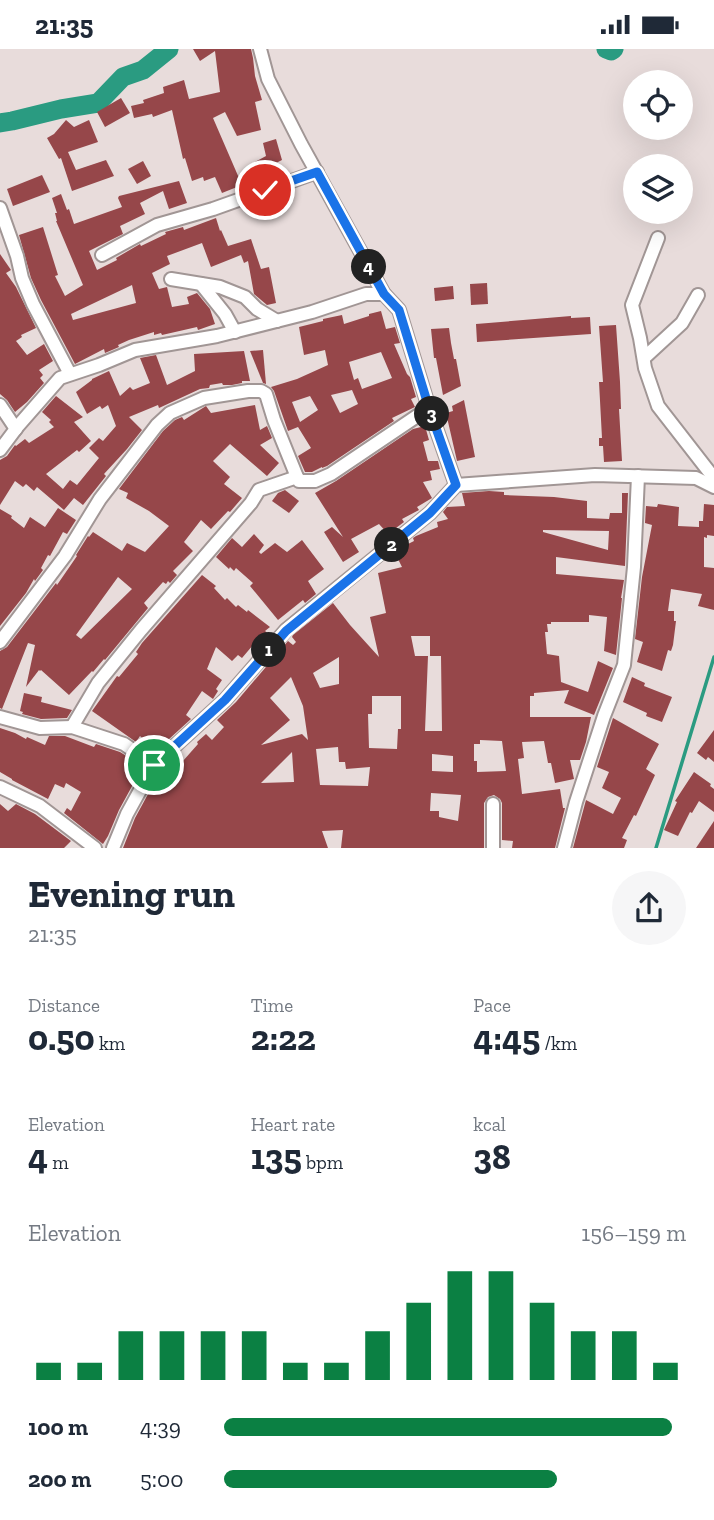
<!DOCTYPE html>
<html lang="en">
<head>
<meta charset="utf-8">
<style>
	body { margin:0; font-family:"Zilla Slab",serif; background:#f6f6f7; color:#1f2937; height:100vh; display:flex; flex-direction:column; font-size:26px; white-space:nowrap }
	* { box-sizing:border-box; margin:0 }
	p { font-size:23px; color:#747a83 }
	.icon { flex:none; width:38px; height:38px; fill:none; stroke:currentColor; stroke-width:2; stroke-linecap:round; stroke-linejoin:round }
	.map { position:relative; height:799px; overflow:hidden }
	.side { display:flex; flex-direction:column; background:#fff; flex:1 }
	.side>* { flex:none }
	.controls { position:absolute; left:623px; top:21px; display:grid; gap:14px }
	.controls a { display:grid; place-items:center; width:70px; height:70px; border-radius:50%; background:#fff; box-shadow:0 7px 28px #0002; font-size:35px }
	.pin { position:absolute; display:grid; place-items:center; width:60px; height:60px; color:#fff; margin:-30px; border:4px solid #fff; border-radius:50%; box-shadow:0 2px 7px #0007 }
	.km { position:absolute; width:35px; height:35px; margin:-18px; border-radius:50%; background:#222; color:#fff; font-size:19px; line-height:35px; text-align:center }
	.round { display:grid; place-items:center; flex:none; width:74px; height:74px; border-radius:37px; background:#f6f6f7 }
	.overview { display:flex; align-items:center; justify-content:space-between; height:119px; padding:0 28px }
	h1 { font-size:38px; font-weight:800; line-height:52px }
	.metrics { display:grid; grid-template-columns:repeat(3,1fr); gap:10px; height:119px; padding:7px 28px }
	.metrics div { display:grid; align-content:center }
	.metrics b { font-size:35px; font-weight:800 }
	.metrics small { font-size:19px; font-weight:400 }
	.metrics p { font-size:19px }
	.chart { height:196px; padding:14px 28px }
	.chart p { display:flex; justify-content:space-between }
	.chart svg { width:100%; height:126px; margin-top:7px; stroke:#0b8043; stroke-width:6 }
	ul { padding:0 28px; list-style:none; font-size:23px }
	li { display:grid; grid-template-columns:112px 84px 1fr; align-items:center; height:52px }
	li i { height:18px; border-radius:9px; background:#0b8043 }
	.status { display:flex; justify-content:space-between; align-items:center; height:49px; padding:0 35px; background:#fff; direction:ltr }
	.status svg { height:19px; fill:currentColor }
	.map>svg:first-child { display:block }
</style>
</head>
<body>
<div class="status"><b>21:35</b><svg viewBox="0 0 49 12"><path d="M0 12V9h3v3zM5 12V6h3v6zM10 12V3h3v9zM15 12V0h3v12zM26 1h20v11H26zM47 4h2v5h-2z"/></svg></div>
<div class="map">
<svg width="714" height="799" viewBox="0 0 714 799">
	<rect width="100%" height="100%" fill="#e8dcdb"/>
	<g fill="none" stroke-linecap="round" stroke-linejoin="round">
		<polyline stroke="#2a9b81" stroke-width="3.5" points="656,799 714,608"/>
		<g stroke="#2a9b81" stroke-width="19">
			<polyline points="606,0 611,2 614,0"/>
			<polyline points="0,74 12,72 61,60 98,54 123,28 143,21 169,0"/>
		</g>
	</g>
	<g fill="#96474a" fill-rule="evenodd">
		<polygon points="193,0 251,0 253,9 255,27 262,51 255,53 261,81 237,87 225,63 213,69 242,136 222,144 215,128 204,132 203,128 192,132 185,109 183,110 172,61 153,68 152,65 134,69 131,57 144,54 143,51 164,44 163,38 184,31 189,50 220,43 215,2 200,12"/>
		<polygon points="121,49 130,64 105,78 97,63"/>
		<polygon points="66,71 74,78 89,71 98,93 68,103 76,121 106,111 114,127 72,142 61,109 59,110 47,89 54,85"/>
		<polygon points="276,90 282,111 276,114 278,118 258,128 251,115 266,107 263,94"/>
		<polygon points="143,112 151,127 137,135 128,120"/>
		<polygon points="42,126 50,143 13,157 7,140"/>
		<path d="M179,132l8,22 -18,6 -6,-18 -23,12 5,11 -25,12 3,8 -34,17 8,19 20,-10 -1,-2 24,-14 1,2 25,-12 -1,-2 18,-5 1,3 32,-12 4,13 1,-1 7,16 23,-7 10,30 8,-2 7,36 -9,2 -13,-11 -6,-33 -4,2 -3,-8 -30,12 -9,-24 -35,13 3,8 -18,9 7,16 8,-2 5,20 17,-3 -2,-7 10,-4 13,16 5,15 -17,6 -1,-3 -35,8 -1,-2 -7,2v-3l-25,8 -11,5 1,2 -14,6 -1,-4 -29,15 -34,-64 -10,-22 -12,-43 24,-8 15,48 -3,1 10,20 18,-11 -27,-64h1l-2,-8h2l-5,-15 9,-4 6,16 2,-1 5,15 48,-17 -4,-9 1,-2zM132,236l4,18 -63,17 -2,-6z"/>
		<polygon points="0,205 11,221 6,224 16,238 36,279 21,286 22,288 16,292 27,306 44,295 53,312 39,321 43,326 40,329 44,334 27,353 15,363 7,351 0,345"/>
		<polygon points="487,234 488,255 471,256 470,235"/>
		<polygon points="453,237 454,250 435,252 434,239"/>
		<path d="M381,262l5,18 9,-2 5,16 -6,1 13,30 3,3 6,20 -5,2 4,8 -23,11 2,3 -67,45 -5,2v-1l-10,5h-7l-7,-16 13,-8 -13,-21 -10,4 -14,-40 -3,-4 26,-8 31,-14 -3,-15 -21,5 -5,-28 24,-6v-2l19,-4 2,9 25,-8v-2zM381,303l11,26 -30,11 -4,-11 -4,2 -5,-18zM352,341l6,14 -18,9 -9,-18zM310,347l8,14 -18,12 -8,-20z"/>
		<polygon points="571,267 571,269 590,268 591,285 477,293 476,275"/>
		<polygon points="616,276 620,333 621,360 619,360 622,412 604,413 603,397 599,397 599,389 602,389 599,333 603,333 599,277"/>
		<polygon points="449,279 451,294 454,310 456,310 461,337 443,346 436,309 434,309 431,280"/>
		<polygon points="263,301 266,335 263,334 250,302"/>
		<polygon points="244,302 250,332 242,332 242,334 232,336 223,336 222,334 210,336 209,339 200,340 159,359 158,356 129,368 142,381 127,400 104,425 106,427 83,456 74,449 64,461 37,438 34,442 26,435 23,438 15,432 0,456 0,411 7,407 15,396 16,397 25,390 29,394 54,378 49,373 51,371 42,363 56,347 83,368 74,373 91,392 79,403 77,401 46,425 63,440 70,431 77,436 99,409 89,399 99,389 103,392 116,377 108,356 102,360 100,357 87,365 76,343 92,331 92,330 109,322 120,347 130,338 133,341 150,334 140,309 156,306 167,336 195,322 194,305"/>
		<polygon points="464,351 475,408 457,412 446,364 453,362 452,357"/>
		<path d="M255,356l5,25 7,-4 5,12 -12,7 19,18 -12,13 -37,-32 -17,17 17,16 -6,7 18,14 -12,14 -2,-1 -17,18 -10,-9 -17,22 9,9 -20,20 4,4 -7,8 -2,-2 -2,3 -3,-2 -19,21 4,5 -43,52 -1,-1 -11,13 -1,-1 -23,24 -28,-25 -1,1 -1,-1 -13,17 9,-42 -7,-2 -26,66 -2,-1v-57l7,-4 49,-64 1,2 20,-29 -1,-1 12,-19 1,1 4,-5 29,19 5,-8 18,9 24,-26 -20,-15 -23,-13 2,-5 -9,-4 44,-58 12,-11 7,-3 2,3 22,-14 5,7zM118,528l14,12 -51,50 -5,-4z"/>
		<polygon points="425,377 429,391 423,393 428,412 438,412 440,420 430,422 432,431 423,433 432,449 417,458 419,461 402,470 404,473 388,485 379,475 351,490 359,503 343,513 324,483 332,478 343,488 315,444 336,432 413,380"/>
		<polygon points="285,441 299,452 289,464 272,452 278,444"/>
		<path d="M489,442l15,1v3l50,2 33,4v17l22,1 1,-6h12v-20h6l-3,73 -69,-9v17l68,6 -3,18h1l-6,57 -12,-4 3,-34 -18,-2v7h-38v2h-4l1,8h-3l2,22 12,2 2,26 27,10 10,-31 15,7 -19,47 -30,-12 5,-13 -35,3v3h-4v21h61l-5,25 -6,18h-10l4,19 -19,4 -4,-20h-3l-4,-22 -22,1 2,16 -6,1 4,35 38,-5 3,19h2l-10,40h-43l1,-7 -11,-1v-37l-2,-4 -6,-4 -6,2 -4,6v45h-143l2,-18 -21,1 6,17h-205l12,-30 18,-33 5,4 12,-19 10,5 -5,-5 23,-26 -1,-2 9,-8 6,6 12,-13 -7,-7 19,-18 52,-61 5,4 3,-3 -4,-5 1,-2 40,-32 17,22 29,32 -9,-40 16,-4 -8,-40 24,-6 -7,-14 7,-6 12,-6 -1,-3 3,-2 22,-9 -1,-5 11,-3 -5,-7 4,-5 18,-1 -3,-13zM543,481l66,1 -1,19 -65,-18zM411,587h19v20h11l1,75h-17l3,-75h-13zM339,608v27l-19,4 -7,-15zM291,628l12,29 5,34 -6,-6 -41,11 29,-25 -20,-22zM372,647h29v33h-3l-1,20 -28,-1 -1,-34h4zM480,691l22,1 4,30 -29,1v-11h-3v-17h6zM338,698l1,15h6l1,7 24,-2 -2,19 -48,-1 -4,-36zM292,703l2,30 -33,1zM432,705l21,2v16l-21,-1zM431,744l30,2 -3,26 -19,-4v-6h-9z"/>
		<polygon points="658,455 679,458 678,477 699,478 699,472 703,472 704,455 714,456 714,487 707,486 707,489 704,488 704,518 714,519 714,561 698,557 702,545 671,540 668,562 674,562 674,572 676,572 673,596 671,602 668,601 662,622 637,613 643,593 635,590 642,528 652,476 645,474 646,457 657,458"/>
		<polygon points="58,459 76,471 67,485 63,483 50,507 48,506 41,519 43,521 35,532 34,530 26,544 0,577 0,460 12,467 11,469 24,479 30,468 45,478"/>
		<polygon points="254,485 264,496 259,503 261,505 275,494 287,503 302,491 324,520 308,532 316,545 305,554 303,551 278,571 250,537 253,534 236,519 234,522 230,518 229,520 216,508 232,489 242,498"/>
		<polygon points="202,526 216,537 214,539 225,551 227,549 236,558 238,556 247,563 248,561 270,578 265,582 270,586 264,593 259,589 242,609 238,606 232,612 216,598 207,620 222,631 216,640 218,642 213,650 202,642 186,666 191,670 156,702 140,687 136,693 92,662 117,627 119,628 138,605 136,603 142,594"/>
		<polygon points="632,628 645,634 644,637 672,648 662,673 646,667 647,664 623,653"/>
		<polygon points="24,644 42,648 41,653 72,661 67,669 41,670 22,665 23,663 20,662"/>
		<polygon points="613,669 659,695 646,720 655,726 636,767 634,766 622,789 627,791 624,799 573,799 586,751 613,765 621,749 602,739 609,723 597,718"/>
		<polygon points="0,679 15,684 26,690 27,688 45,696 49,687 65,687 94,698 96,695 120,703 131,710 126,722 137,728 119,761 108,787 103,795 64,764 67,759 71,762 81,743 66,734 64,739 55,735 48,750 12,731 12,730 0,723"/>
		<polygon points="714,681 714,713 708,708 706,711 697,704"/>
		<polygon points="694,723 711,735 710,737 714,740 714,763 699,752 692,764 690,763 678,787 664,781 677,753 675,752"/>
		<polygon points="0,755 8,762 16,755 35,765 71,792 64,799 0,799"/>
		<polygon points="714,772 714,799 696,799"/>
	</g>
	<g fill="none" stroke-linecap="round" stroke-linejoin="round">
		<defs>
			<g id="street">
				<polyline points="260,0 268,30 301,95 384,245 399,261 429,359 456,436"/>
				<polyline points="0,159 17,207 22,229 33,255 70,325"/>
				<polyline points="658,189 632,256 640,289 645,319 658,357 714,429"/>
				<polyline points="102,206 157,176 213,160 317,123"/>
				<polyline points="171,230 220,238 245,248 257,260 277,272"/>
				<polyline points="201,235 225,265 235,283"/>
				<polyline points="644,309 682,274 698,246"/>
				<polyline points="0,356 16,380"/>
				<polyline points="0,401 18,377 60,329 99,316 135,301 217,287 312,263 366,245 384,245"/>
				<polyline points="0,593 65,507 100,450 157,376 170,364 204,349 248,342 261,342 266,345 274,371 297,428"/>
				<polyline points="0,668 40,679 72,678 124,695 154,716"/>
				<polyline points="72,678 98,634 141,581 251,454 259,441 297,428 299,432 315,432 331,425 429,359"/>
				<polyline points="0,738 40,757 95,799"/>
				<polyline points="493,755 493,799"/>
				<polyline points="113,799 127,765 154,716 225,651 286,581 430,464 456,436 595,426 696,429 714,438"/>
				<polyline points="564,799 576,753 604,667 624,616 634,518 638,427"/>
			</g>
		</defs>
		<use href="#street" stroke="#a19695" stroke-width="16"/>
		<use href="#street" stroke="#fff" stroke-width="12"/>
	</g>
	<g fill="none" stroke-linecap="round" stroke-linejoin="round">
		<defs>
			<polyline id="route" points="154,716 225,651 286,582 430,464 456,436 429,359 399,261 384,245 317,123 265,141"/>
		</defs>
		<use href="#route" stroke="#fff" stroke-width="14"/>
		<use href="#route" stroke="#1a73e8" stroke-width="9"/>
	</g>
</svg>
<div class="controls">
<a><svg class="icon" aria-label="locate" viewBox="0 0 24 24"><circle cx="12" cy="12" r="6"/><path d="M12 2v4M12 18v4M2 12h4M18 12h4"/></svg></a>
<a><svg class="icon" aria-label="layers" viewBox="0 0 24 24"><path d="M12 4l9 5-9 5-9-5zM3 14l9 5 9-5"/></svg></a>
</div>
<div class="pin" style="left:154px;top:716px;background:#1e9e55"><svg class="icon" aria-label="arrive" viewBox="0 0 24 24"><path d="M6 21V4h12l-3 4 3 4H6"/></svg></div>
<div class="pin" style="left:265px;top:141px;background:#d93025"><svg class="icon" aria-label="check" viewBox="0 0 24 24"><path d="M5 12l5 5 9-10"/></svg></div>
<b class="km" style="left:269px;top:601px">1</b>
<b class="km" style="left:392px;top:496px">2</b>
<b class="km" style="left:432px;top:365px">3</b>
<b class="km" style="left:369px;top:218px">4</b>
</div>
<section class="side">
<div class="overview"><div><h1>Evening run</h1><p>21:35</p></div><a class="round"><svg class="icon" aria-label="share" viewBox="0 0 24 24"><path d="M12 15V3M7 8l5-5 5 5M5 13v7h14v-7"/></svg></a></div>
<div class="metrics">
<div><p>Distance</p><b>0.50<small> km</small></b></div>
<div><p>Time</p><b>2:22</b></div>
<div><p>Pace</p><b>4:45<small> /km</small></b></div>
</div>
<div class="metrics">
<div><p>Elevation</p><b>4<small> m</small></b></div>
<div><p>Heart rate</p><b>135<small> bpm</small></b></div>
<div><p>kcal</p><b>38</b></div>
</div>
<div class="chart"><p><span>Elevation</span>156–159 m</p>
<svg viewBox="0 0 160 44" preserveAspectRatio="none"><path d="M5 44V38M15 44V38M25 44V27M35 44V27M45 44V27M55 44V27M65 44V38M75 44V38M85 44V27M95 44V17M105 44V6M115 44V6M125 44V17M135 44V27M145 44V27M155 44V38"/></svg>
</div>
<ul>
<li><b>100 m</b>4:39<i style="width:97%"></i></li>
<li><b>200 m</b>5:00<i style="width:72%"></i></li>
</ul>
</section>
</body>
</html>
